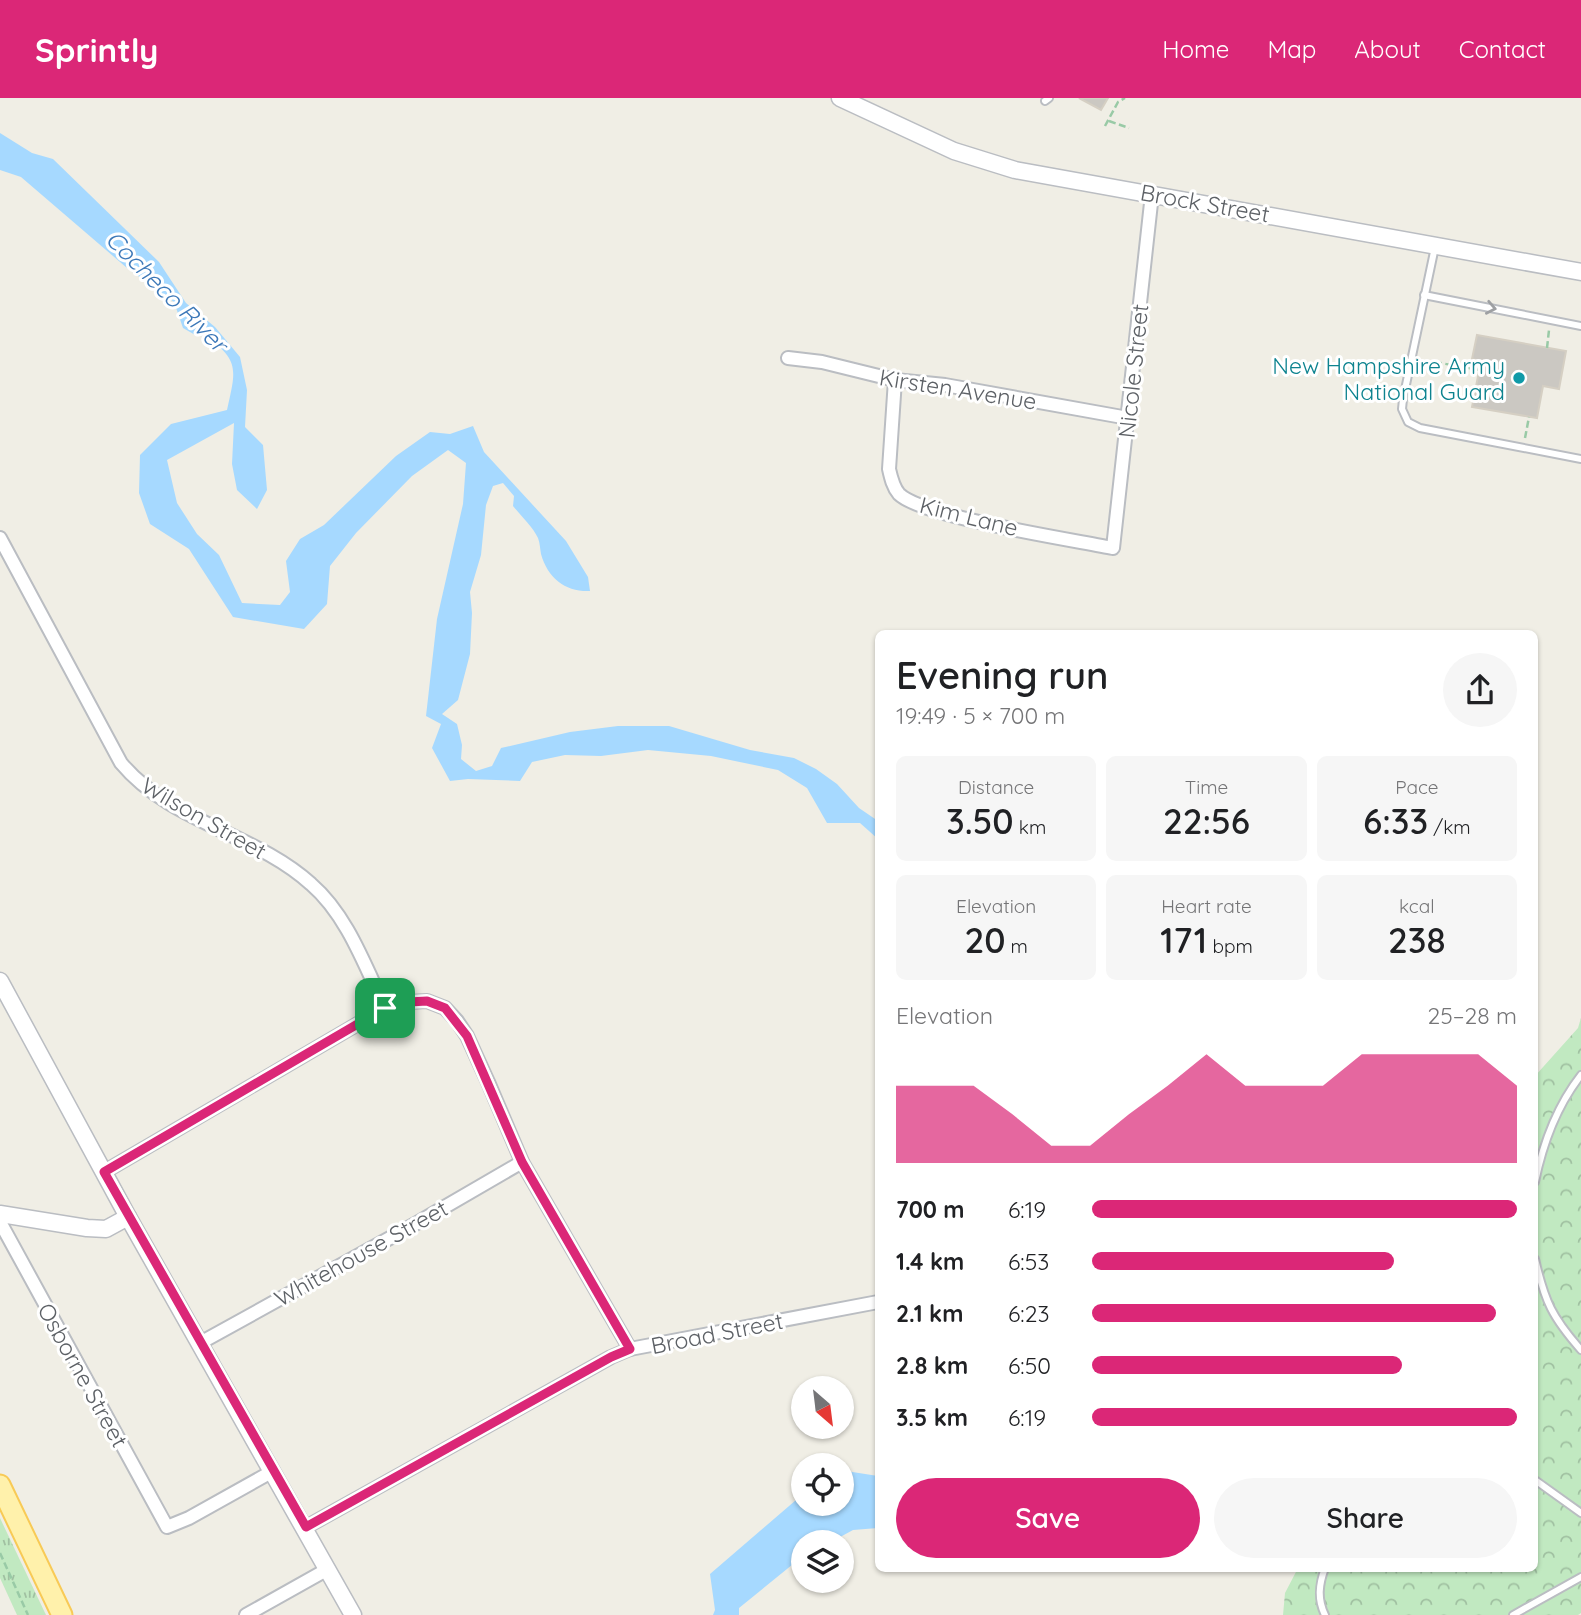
<!DOCTYPE html>
<html lang="en">
<head>
<meta charset="utf-8">
<style>
	body { margin:0; font-family:Quicksand,sans-serif; background:#f6f6f6; color:#202124; height:100vh; display:flex; flex-direction:column; font-size:26px; white-space:nowrap }
	* { box-sizing:border-box; margin:0 }
	p { font-size:23px; color:#757577 }
	.icon { flex:none; width:38px; height:38px; fill:none; stroke:currentColor; stroke-width:2; stroke-linecap:round; stroke-linejoin:round }
	.map { position:relative; flex:1; overflow:hidden }
	.details { position:absolute; left:875px; top:532px; width:663px; height:942px; display:flex; flex-direction:column; background:#fff; border-radius:10px; box-shadow:0 2px 5px #0004 }
	.details>* { flex:none }
	.needle { width:46px; rotate:152deg }
	.buttons { position:absolute; left:791px; top:1278px; display:grid; gap:14px }
	.buttons a { display:grid; place-items:center; width:63px; height:63px; border-radius:50%; background:#fff; box-shadow:0 2px 5px #0004; font-size:35px }
	.pin { position:absolute; display:grid; place-items:center; width:60px; height:60px; color:#fff; margin:-30px; border-radius:14px; box-shadow:0 4px 10px #0006 }
	.round { display:grid; place-items:center; flex:none; width:74px; height:74px; border-radius:37px; background:#f6f6f6 }
	.overview { display:flex; align-items:center; justify-content:space-between; height:119px; padding:0 21px }
	h1 { font-size:38px; font-weight:600; line-height:52px }
	.metrics { display:grid; grid-template-columns:repeat(3,1fr); gap:10px; height:119px; padding:7px 21px }
	.metrics div { display:grid; align-content:center; border-radius:10px; background:#f6f6f6; text-align:center }
	.metrics b { font-size:35px; font-weight:600 }
	.metrics small { font-size:19px; font-weight:400 }
	.metrics p { font-size:19px }
	.chart { height:196px; padding:14px 21px }
	.chart p { display:flex; justify-content:space-between }
	.chart svg { width:100%; height:126px; margin-top:7px; fill:#db2777; opacity:.7 }
	.button { display:flex; gap:14px; margin-top:auto; padding:14px 21px }
	.button a { flex:1; height:80px; border-radius:42px; background:#db2777; color:#fff; font-size:28px; font-weight:600; line-height:80px; text-align:center }
	.button a+a { background:#f6f6f6; color:#202124 }
	ul { padding:0 21px; list-style:none; font-size:23px }
	li { display:grid; grid-template-columns:112px 84px 1fr; align-items:center; height:52px }
	li i { height:18px; border-radius:9px; background:#db2777 }
	header { display:flex; align-items:center; gap:42px; box-sizing:border-box; height:98px; padding:0 35px; background:#db2777; color:#fff }
	header strong { font-size:33px }
	nav { display:flex; gap:38px; margin-inline-start:auto; font-size:24px }
	.map>svg:first-child { display:block }
</style>
</head>
<body>
<header>
<strong>Sprintly</strong>
<nav><a>Home</a><a>Map</a><a>About</a><a>Contact</a></nav>
</header>
<div class="map">
<svg width="1581" height="1517" viewBox="0 0 1581 1517">
	<defs>
		<pattern id="grass-tufts" width="24" height="20" patternUnits="userSpaceOnUse" patternTransform="scale(1.75)"><rect width="24" height="20" fill="#c1e9c1"/><path d="M3 7l-1-3M5 7V3M7 7l1-3M15 17l-1-3M17 17v-4M19 17l1-3" fill="none" stroke="#a0c0a1"/></pattern>
		<pattern id="forest-crowns" width="20" height="18" patternUnits="userSpaceOnUse" patternTransform="scale(1.75)"><rect width="20" height="18" fill="#c1e9c1"/><path d="M2 6a3 3 0 1 1 6 0M12 15a3 3 0 1 1 6 0" fill="none" stroke="#a0c0a1"/></pattern>
	</defs>
	<rect width="100%" height="100%" fill="#f0eee5"/>
	<polygon fill="url(#grass-tufts)" points="0,1420 46,1517 17,1517 0,1480"/>
	<polygon fill="url(#forest-crowns)" points="1581,920 1581,1515 1578,1517 1283,1517 1285,1495 1298,1470 1535,1470 1535,978 1578,930"/>
	<g fill="#a6d9ff">
		<path d="M0,35l32,20 21,6 106,103 27,41 29,24 25,30 7,33 -2,37 18,18 4,45 -10,19 -20,-19 -5,-26 2,-41 -67,37 10,43 20,31 22,21 23,48 38,2 10,-13 -4,-31 14,-22 24,-14 72,-69 34,-24 20,2 23,-8 11,26 82,89 22,36 2,14c-24,1 -42,-12 -49,-37 -1,-5 -1,-11 -3,-16 -5,-11 -17,-22 -25,-32l1,-10 -11,-13 -10,3 -7,19 -5,50 -11,37 2,21 -2,41 -12,46 -16,14 15,10 5,21 -1,14 15,12 16,-5 9,-18 69,-16 48,-6h51l81,24 44,8 22,11 21,15 22,24 19,13v18l-18,-16h-33l-20,-35 -29,-18 -67,-14 -63,-6 -47,6 -36,-1 -33,7 -12,19 -52,-2 -18,2 -18,-33 9,-24 -15,-8 11,-97 26,-115 3,-41 -18,-13 -36,26 -56,57 -26,33 -3,38 -23,25 -71,-12 -44,-68 -39,-25 -11,-31 1,-38 31,-31 56,-14c9,-41 13,-49 -22,-75l-8,1 -14,-8 -9,-26 -47,-34 -106,-91 -21,-7z"/>
		<polygon points="846,1373 878,1378 878,1430 853,1432 831,1444 803,1444 803,1458 739,1510 739,1517 713,1517 715,1512 710,1476 803,1396 803,1405 842,1405 842,1375"/>
	</g>
	<g fill="#cbc8c2" stroke="#d5cfc3" stroke-width="2">
		<polygon points="1079,0 1108,0 1101,12"/>
		<polygon points="1477,237 1566,253 1559,291 1543,288 1537,320 1472,309 1481,263 1472,261"/>
	</g>
	<g fill="none" stroke-linecap="round" stroke-linejoin="round">
		<defs>
			<g id="service">
				<polyline points="1045,3 1049,0"/>
				<polyline points="1435,149 1403,301 1402,311 1408,324 1420,330 1581,361"/>
				<polyline points="1424,197 1581,228"/>
				<path d="M1535,1084c8,-39 21,-75 46,-107"/>
				<path d="M1535,1161c10,43 17,58 46,91"/>
				<polyline points="1535,1382 1581,1415"/>
				<path d="M1325,1470c-6,16 -8,31 0,47"/>
				<polyline points="1513,1517 1581,1479"/>
			</g>
			<g id="minor">
				<polyline points="788,260 822,264 895,282 945,287 1128,320"/>
				<path d="M895,282l-6,89c2,9 4,18 10,25 23,23 175,46 214,54l39,-354"/>
				<path d="M0,440l121,225c50,60 134,70 190,121 36,31 54,82 74,124"/>
				<polyline points="104,1074 385,910 409,904 427,903 445,910 457,923 467,938 488,984 522,1064 630,1251"/>
				<polyline points="0,1124 167,1429 189,1420 273,1373"/>
				<polyline points="200,1245 417,1125 522,1064"/>
				<polyline points="306,1429 611,1259 630,1251 878,1204"/>
				<polyline points="246,1517 328,1471"/>
			</g>
			<g id="tertiary">
				<polyline points="840,0 954,53 1015,72 1581,174"/>
				<polyline points="0,883 128,1119 353,1517"/>
				<polyline points="0,1116 87,1130 106,1131 128,1119"/>
			</g>
			<polyline id="primary" points="0,1387 62,1517"/>
		</defs>
		<use href="#service" stroke="#babdc2" stroke-width="10"/>
		<use href="#minor" stroke="#babdc2" stroke-width="16"/>
		<use href="#tertiary" stroke="#babdc2" stroke-width="19"/>
		<use href="#primary" stroke="#f8ca56" stroke-width="23"/>
		<g stroke="#99caa6" stroke-width="2.5" stroke-dasharray="7 3.5" stroke-linecap="butt">
			<polyline points="1109,23 1129,30"/>
			<polyline points="1105,28 1118,4 1125,0"/>
			<polyline points="1547,250 1549,232"/>
			<polyline points="1435,264 1479,272"/>
			<polyline points="1525,340 1529,319"/>
			<polyline points="0,1455 28,1517"/>
		</g>
		<use href="#service" stroke="#fff" stroke-width="6"/>
		<use href="#minor" stroke="#fff" stroke-width="12"/>
		<use href="#tertiary" stroke="#fff" stroke-width="16"/>
		<use href="#primary" stroke="#fff1ab" stroke-width="19"/>
	</g>
	<defs><path id="oneway-chevron" d="M-2-3.5L2.5 0L-2 3.5" fill="none" stroke-width="1.6" stroke-linecap="round" stroke-linejoin="round" transform="scale(1.75)"/></defs>
	<use stroke="#9ea0a3" href="#oneway-chevron" transform="translate(1491 210) rotate(11)"/>
	<g fill="none" stroke-linecap="round" stroke-linejoin="round">
		<defs>
			<polygon id="route" points="427,903 445,910 467,938 522,1064 630,1251 611,1259 306,1429 104,1074 385,910 409,904"/>
		</defs>
		<use href="#route" stroke="#fff" stroke-width="14"/>
		<use href="#route" stroke="#db2777" stroke-width="9"/>
	</g>
	<circle fill="#0f9aa8" stroke="#fff" stroke-width="2.5" cx="1519" cy="280" r="7"/>
	<g text-anchor="middle" dominant-baseline="central" stroke-width="6" stroke-linejoin="round" paint-order="stroke">
		<g font-size="23" fill="#5d6166" stroke="#fff">
			<text transform="translate(1205 105) rotate(10)">Brock Street</text>
			<text transform="translate(1133 273) rotate(-84)">Nicole Street</text>
			<text transform="translate(958 291) rotate(9)">Kirsten Avenue</text>
			<text transform="translate(969 418) rotate(14)">Kim Lane</text>
			<text transform="translate(204 720) rotate(30)">Wilson Street</text>
			<text transform="translate(361 1155) rotate(-29)">Whitehouse Street</text>
			<text transform="translate(717 1235) rotate(-11)">Broad Street</text>
			<text transform="translate(83 1277) rotate(61)">Osborne Street</text>
		</g>
		<g font-size="23" fill="#0d838f" stroke="#fff" text-anchor="end">
			<text x="1505" y="267">New Hampshire Army<tspan x="1505" dy="26">National Guard</tspan></text>
		</g>
		<g font-size="24" font-style="italic" fill="#3c78b8" stroke="#fff">
			<text transform="translate(167 193) rotate(45)">Cocheco River</text>
		</g>
	</g>
</svg>
<div class="buttons">
<a><svg class="needle" viewBox="-14 -14 28 28"><path d="M0-13l5 13h-10z" fill="#e53935"/><path d="M0 13l5-13h-10z" fill="#757577"/></svg></a>
<a><svg class="icon" aria-label="locate" viewBox="0 0 24 24"><circle cx="12" cy="12" r="6"/><path d="M12 2v4M12 18v4M2 12h4M18 12h4"/></svg></a>
<a><svg class="icon" aria-label="layers" viewBox="0 0 24 24"><path d="M12 4l9 5-9 5-9-5zM3 14l9 5 9-5"/></svg></a>
</div>
<div class="pin" style="left:385px;top:910px;background:#1e9e55"><svg class="icon" aria-label="arrive" viewBox="0 0 24 24"><path d="M6 21V4h12l-3 4 3 4H6"/></svg></div>
<section class="details">
<div class="overview"><div><h1>Evening run</h1><p>19:49 · 5 × 700 m</p></div><a class="round"><svg class="icon" aria-label="share" viewBox="0 0 24 24"><path d="M12 15V3M7 8l5-5 5 5M5 13v7h14v-7"/></svg></a></div>
<div class="metrics">
<div><p>Distance</p><b>3.50<small> km</small></b></div>
<div><p>Time</p><b>22:56</b></div>
<div><p>Pace</p><b>6:33<small> /km</small></b></div>
</div>
<div class="metrics">
<div><p>Elevation</p><b>20<small> m</small></b></div>
<div><p>Heart rate</p><b>171<small> bpm</small></b></div>
<div><p>kcal</p><b>238</b></div>
</div>
<div class="chart"><p><span>Elevation</span>25–28 m</p>
<svg viewBox="0 0 160 44" preserveAspectRatio="none"><path d="M0 44V17L10 17L20 17L30 27L40 38L50 38L60 27L70 17L80 6L90 17L100 17L110 17L120 6L130 6L140 6L150 6L160 17V44z"/></svg>
</div>
<ul>
<li><b>700 m</b>6:19<i style="width:100%"></i></li>
<li><b>1.4 km</b>6:53<i style="width:71%"></i></li>
<li><b>2.1 km</b>6:23<i style="width:95%"></i></li>
<li><b>2.8 km</b>6:50<i style="width:73%"></i></li>
<li><b>3.5 km</b>6:19<i style="width:100%"></i></li>
</ul>
<div class="button"><a>Save</a><a>Share</a></div>
</section>
</div>
</body>
</html>
